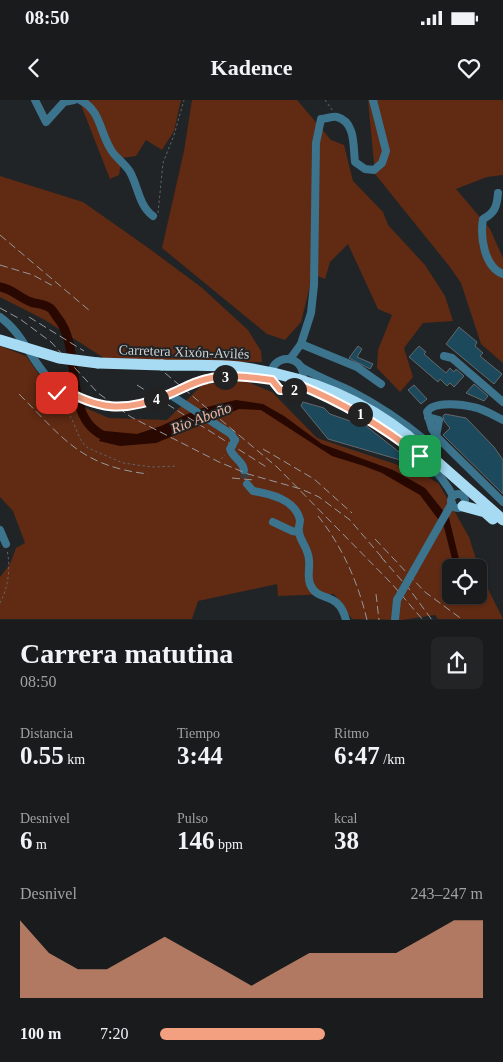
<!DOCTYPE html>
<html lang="es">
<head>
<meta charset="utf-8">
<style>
	body { margin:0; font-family:"Times New Roman",serif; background:#222425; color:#f1f3f6; height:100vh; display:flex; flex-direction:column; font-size:19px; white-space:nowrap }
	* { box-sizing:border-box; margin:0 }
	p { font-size:16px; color:#9fa1a3 }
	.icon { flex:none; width:28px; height:28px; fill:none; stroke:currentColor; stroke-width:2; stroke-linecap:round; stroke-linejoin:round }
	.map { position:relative; height:520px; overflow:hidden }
	.drawer { display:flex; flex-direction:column; background:#191b1c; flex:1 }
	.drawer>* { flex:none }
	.buttons { position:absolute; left:442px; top:459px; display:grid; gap:10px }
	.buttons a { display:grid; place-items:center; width:45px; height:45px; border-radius:8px; background:#191b1c; box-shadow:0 1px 4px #0004,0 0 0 1px #37393b; font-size:25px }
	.pin { position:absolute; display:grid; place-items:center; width:42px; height:42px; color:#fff; margin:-21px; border-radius:10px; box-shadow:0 2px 8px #0006 }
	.km { position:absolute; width:25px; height:25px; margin:-12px; border-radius:50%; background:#222; color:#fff; font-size:14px; line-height:25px; text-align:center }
	.round { display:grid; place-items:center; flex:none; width:52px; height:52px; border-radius:8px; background:#222425 }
	.overview { display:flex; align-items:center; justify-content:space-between; height:85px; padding:0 20px }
	h1 { font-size:28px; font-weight:700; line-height:38px }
	.metrics { display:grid; grid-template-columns:repeat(3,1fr); gap:8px; height:85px; padding:5px 20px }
	.metrics div { display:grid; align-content:center }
	.metrics b { font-size:25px; font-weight:700 }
	.metrics small { font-size:14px; font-weight:400 }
	.metrics p { font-size:14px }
	.chart { height:140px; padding:10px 20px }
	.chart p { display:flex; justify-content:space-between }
	.chart svg { width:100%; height:90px; margin-top:5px; fill:#f2a080; opacity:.7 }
	ul { padding:0 20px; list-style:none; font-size:16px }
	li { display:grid; grid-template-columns:80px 60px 1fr; align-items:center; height:38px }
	li i { height:12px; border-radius:6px; background:#f2a080 }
	.status { display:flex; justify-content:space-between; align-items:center; height:35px; padding:0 25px; background:#191b1c; direction:ltr }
	.status svg { height:14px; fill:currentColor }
	header { display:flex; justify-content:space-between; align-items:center; height:65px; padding:0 20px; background:#191b1c; font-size:22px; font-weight:700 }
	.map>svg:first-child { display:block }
</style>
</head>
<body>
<div class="status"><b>08:50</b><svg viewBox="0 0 49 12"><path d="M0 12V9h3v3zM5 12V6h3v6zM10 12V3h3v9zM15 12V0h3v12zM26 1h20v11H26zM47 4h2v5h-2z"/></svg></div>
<header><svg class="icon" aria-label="back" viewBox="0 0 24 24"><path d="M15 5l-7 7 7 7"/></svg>Kadence<svg class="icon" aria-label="heart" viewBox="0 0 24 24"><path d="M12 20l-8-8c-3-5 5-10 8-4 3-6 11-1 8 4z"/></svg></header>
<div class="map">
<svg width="503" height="520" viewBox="0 0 503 520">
	<rect width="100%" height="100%" fill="#212426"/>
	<g fill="#602a13" fill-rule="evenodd">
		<polygon points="79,0 181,0 174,31 162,50 146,40 136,56 122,58 119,75 110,79"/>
		<polygon points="192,0 297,0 331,40 344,45 353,81 383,112 388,125 425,165 445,196 453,221 423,223 404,248 413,277 400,292 377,268 378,250 392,215 378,209 348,144 330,162 325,179 313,174 301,222 285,240 267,234 162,148 184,51"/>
		<polygon points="368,0 503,0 503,75 487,77 456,89 490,129 503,158 503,263 481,244 461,183 450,167 375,74"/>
		<polygon points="0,76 83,102 147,147 201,187 248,230 261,251 262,262 107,260 45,220 0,197"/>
		<path d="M0,246l26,10 24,34 19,11 40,17 58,2 36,-36 42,-3 27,11 45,46 105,35 17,11 30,53 12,38 22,44h-65l-3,-4 -33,5 -50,-1 -18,-25 -56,2 -1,-12 -79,17 -6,18h-192v-42l10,-13 6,-16 9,-5 -12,-32 -13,-14zM451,468h28v27h-28z"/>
	</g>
	<polygon fill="#280800" points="236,300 263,304 284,316 322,344 393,370 425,388 449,418 461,467 454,467 444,427 420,395 382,373 364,366 332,356 261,310 239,309 156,343 120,346 99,341 105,331 137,334 161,326 199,309"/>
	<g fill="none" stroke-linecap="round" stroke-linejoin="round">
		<path stroke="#280800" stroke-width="9" d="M0,187c12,2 20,11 31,15 5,2 14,2 19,6 2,1 5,6 7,9 29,34 1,108 56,122"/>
	</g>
	<g fill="#1d495d" stroke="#64686a">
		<polygon points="459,227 477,242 475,246 483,253 480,256 502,274 494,284 446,244"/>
		<polygon points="358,246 362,249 357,257 373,264 370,269 349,258"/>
		<polygon points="419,246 426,252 424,254 446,273 450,268 454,272 456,269 464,276 454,287 450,283 447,286 440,279 438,282 409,257"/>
		<polygon points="474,284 488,296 484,301 466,293"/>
		<polygon points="414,285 427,299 421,304 408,290"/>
		<polygon points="303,302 324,308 330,314 350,321 361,322 408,359 407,362 328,339 301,306"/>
		<polygon points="445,314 466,318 494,347 503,360 503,394 443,335 450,328 444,321 443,316"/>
	</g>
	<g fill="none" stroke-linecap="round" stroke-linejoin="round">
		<polyline stroke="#3b3e40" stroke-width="8" stroke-dasharray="8 4" stroke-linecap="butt" points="244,370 247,384"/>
		<g stroke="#626567" stroke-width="1" stroke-dasharray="2.5 2.5" stroke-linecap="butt">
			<polyline points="325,0 333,11"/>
			<polyline points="158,113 163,63 174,35 184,0"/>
			<path d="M58,294c2,9 8,14 12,22 6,9 8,25 18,32l35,15 29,4 25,-1"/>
			<polyline points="221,359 225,355"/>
			<path d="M0,503c8,-15 11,-35 7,-53"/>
		</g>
		<g stroke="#3c738d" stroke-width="8">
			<polyline points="35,0 46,22 64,2 74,0"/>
			<path d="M80,0c20,9 20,32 30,48 4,9 15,15 20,24 8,14 9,34 23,44"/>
			<path d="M498,93c-1,13 -3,20 -15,26 -3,17 1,48 20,55"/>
			<path d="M0,217c26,18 33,52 59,70 36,25 70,24 109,8 13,-6 25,-13 39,-16 21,-5 43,-2 65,1"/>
			<polyline points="301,244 357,267 381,284"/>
			<polyline points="444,256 452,258 503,302"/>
			<path d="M290,259l11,-15 10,-31 3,-28 2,-142 5,-24c4,0 12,-3 16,-2 19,5 16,30 18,45l10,7 9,1 8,-7 4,-12 -13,-51"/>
			<circle cx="287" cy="275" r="16"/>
			<path d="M301,267c16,10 33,16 50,24 27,14 51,30 74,49"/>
			<path d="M299,285c52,20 128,61 154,111"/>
			<polyline points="169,294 231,334 235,340"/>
			<polyline points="428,317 439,320 436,336"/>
			<path d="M503,320c-10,-5 -19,-11 -30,-13 -11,-3 -40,-6 -46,5l5,17 5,8 66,65"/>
			<path d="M232,346l-2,3c3,9 13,12 14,21"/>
			<path d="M247,384l6,7c17,3 42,8 47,29 0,4 -2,8 -1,12 1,10 10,16 10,29 1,7 -2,15 1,23 8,20 28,5 36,36"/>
			<circle cx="458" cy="401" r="7"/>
			<polyline points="273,422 292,431 299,432"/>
			<polyline points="0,430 6,444"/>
			<polyline points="414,470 452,403"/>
			<polyline points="395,520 397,500"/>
		</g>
		<g stroke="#a7daf3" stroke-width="11">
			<polyline points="98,263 162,265"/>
			<polyline points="408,336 503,420"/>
			<polyline points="463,406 485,412 493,419"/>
		</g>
		<g stroke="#96999b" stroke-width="1" stroke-dasharray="8 4" stroke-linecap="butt">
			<polyline points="0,135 90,211"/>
			<polyline points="0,165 33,175 53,186"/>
			<polyline points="0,208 20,219 51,242 98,293 131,317 219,362 248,374 301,389 319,397 350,420 385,461"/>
			<polyline points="29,217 84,251"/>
			<polyline points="165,273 277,367 392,484 423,520"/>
			<polyline points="137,285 268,368"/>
			<path d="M19,294c45,45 62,72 129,80"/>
			<polyline points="263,349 314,379 352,413"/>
			<polyline points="232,378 254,380"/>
			<path d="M318,416c24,30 40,66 49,104"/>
			<polyline points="375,439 425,492 463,520"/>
			<polyline points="381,457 410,490 432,520"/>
			<polyline points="376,494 379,520"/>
		</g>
		<g stroke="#3c738d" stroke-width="8">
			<polyline points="232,346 235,340"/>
			<polyline points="397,500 414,470"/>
		</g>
		<g stroke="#a7daf3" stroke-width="11">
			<polyline points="0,240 59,258 98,263"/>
			<path d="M162,265c26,1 52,-1 77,2 62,8 120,30 169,69"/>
		</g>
	</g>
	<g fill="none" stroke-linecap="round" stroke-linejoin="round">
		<defs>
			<path id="route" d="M57,293l1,-7c39,24 66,27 109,9 13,-5 26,-13 40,-16 21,-5 43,-2 65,1l8,10h14l5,-5c45,18 83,41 121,71"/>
		</defs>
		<use href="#route" stroke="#fff" stroke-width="10"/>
		<use href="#route" stroke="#f2a080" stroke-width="6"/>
	</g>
	<g text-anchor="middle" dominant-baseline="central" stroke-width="4" stroke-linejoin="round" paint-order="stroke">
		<g font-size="14" fill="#cfd1d3" stroke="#212426">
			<text transform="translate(184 252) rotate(2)">Carretera Xixón-Avilés</text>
		</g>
		<g font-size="15" font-style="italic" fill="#f2b79f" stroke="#212426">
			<text transform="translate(201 318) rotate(-21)">Rio Aboño</text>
		</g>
	</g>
</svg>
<div class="buttons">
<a><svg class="icon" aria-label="locate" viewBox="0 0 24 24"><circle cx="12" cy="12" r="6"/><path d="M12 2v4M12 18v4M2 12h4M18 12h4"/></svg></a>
</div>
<div class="pin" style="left:420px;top:356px;background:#1e9e55"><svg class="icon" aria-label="arrive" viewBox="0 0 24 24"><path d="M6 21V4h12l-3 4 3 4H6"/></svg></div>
<div class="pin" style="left:57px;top:293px;background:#d93025"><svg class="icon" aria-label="check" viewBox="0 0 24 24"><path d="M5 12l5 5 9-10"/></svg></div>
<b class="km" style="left:360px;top:314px">1</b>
<b class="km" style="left:294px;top:290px">2</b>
<b class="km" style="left:225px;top:277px">3</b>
<b class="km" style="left:156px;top:299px">4</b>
</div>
<section class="drawer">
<div class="overview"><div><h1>Carrera matutina</h1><p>08:50</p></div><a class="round"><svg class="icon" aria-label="share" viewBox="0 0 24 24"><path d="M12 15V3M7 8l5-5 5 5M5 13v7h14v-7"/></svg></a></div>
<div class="metrics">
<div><p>Distancia</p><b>0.55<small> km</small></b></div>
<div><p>Tiempo</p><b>3:44</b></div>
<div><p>Ritmo</p><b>6:47<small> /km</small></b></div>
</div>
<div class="metrics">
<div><p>Desnivel</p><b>6<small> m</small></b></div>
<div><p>Pulso</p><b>146<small> bpm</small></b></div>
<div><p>kcal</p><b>38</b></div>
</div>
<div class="chart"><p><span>Desnivel</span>243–247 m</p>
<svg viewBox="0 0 160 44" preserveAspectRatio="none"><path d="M0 44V6L10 22L20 30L30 30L40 22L50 14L60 22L70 30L80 38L90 30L100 22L110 22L120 22L130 22L140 14L150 6L160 6V44z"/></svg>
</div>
<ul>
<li><b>100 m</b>7:20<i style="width:51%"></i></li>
</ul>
</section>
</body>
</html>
